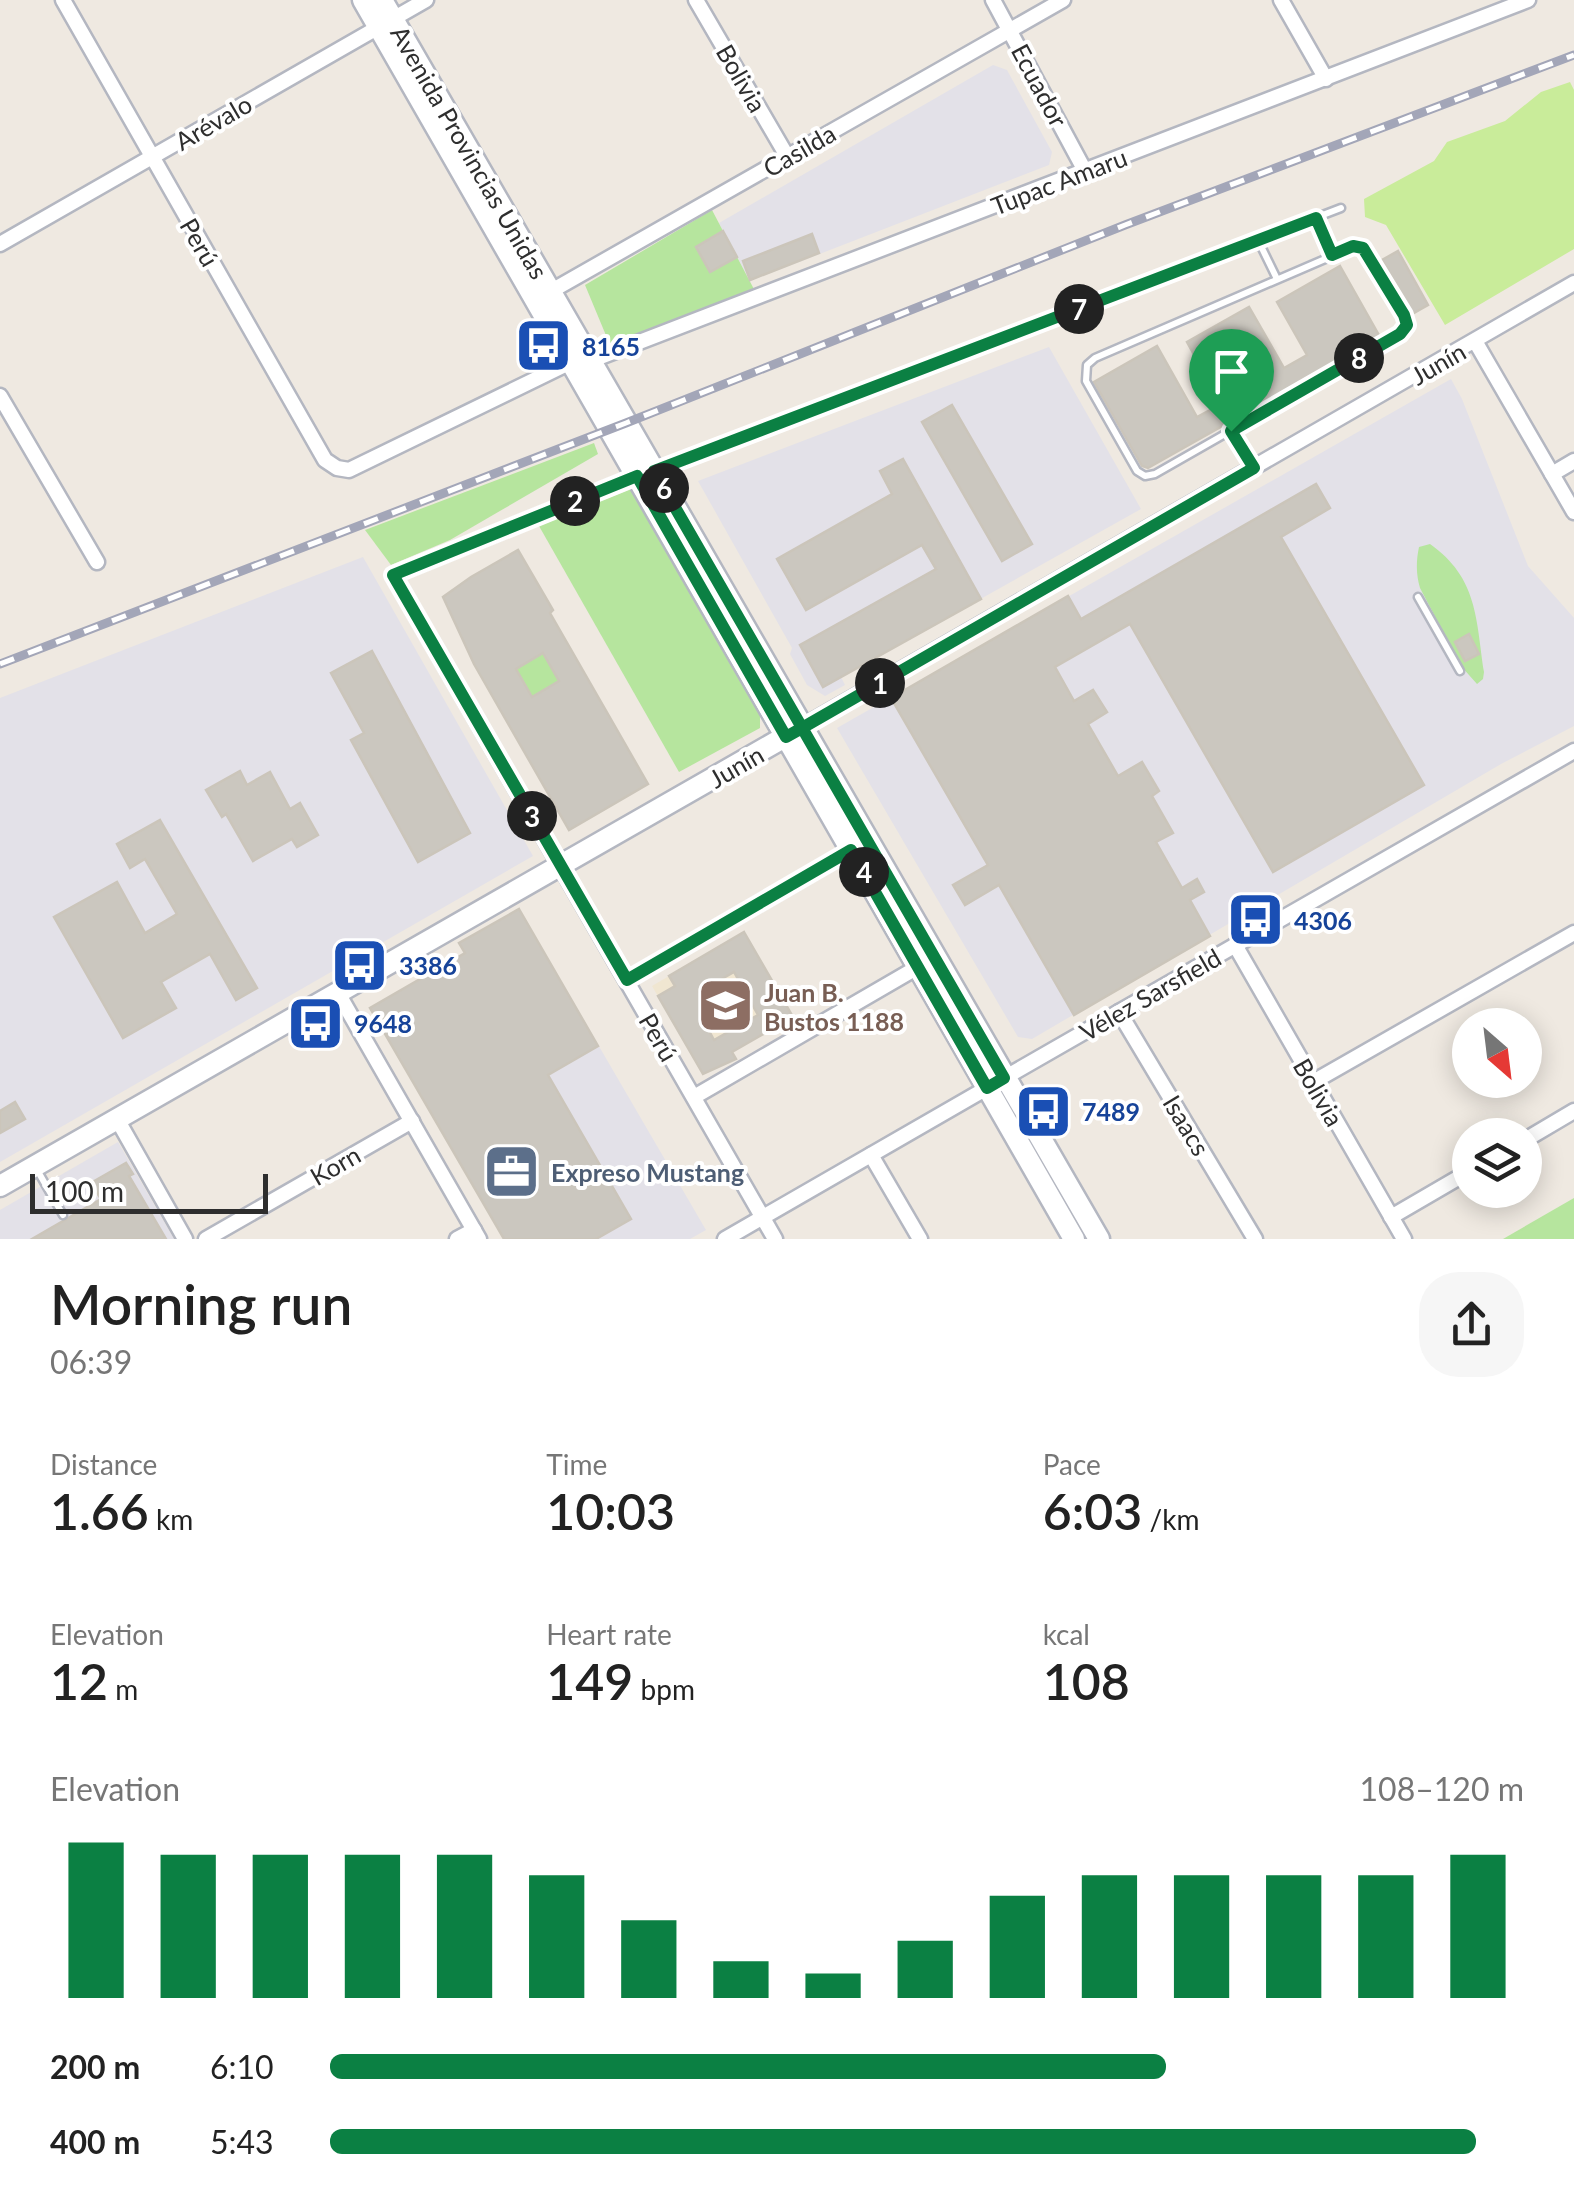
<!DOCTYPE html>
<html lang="en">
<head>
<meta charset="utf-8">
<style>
	body { margin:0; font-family:Lato,sans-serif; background:#f6f6f6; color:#222; height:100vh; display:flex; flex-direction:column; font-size:38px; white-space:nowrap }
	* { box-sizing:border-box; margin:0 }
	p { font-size:32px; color:#767676 }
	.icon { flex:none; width:55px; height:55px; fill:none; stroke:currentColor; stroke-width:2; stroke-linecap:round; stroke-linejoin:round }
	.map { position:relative; height:1239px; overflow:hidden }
	.drawer { display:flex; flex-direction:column; background:#fff; flex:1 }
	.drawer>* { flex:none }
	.needle { width:65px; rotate:152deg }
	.tools { position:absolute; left:1452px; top:1008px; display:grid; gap:20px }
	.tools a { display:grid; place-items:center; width:90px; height:90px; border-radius:50%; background:#fff; box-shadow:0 5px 25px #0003; font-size:50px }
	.scale { position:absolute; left:30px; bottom:25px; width:238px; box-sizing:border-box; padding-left:10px; border:5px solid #2e2e2e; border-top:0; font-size:28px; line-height:35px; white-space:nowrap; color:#2e2e2e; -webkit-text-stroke:8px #fff; paint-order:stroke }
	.pin { position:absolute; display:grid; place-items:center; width:85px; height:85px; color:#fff; margin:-102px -42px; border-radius:50% 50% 50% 0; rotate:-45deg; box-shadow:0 0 10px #0007 }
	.pin .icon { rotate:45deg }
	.km { position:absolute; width:50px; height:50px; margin:-25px; border-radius:50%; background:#222; color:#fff; font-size:28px; line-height:50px; text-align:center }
	.round { display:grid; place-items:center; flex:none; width:105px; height:105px; border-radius:40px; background:#f6f6f6 }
	.overview { display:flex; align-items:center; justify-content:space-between; height:170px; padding:0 50px }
	h1 { font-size:55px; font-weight:600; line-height:75px }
	.stats { display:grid; grid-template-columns:repeat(3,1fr); gap:15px; height:170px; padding:10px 50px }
	.stats div { display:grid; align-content:center }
	.stats b { font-size:50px; font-weight:600 }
	.stats small { font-size:28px; font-weight:400 }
	.stats p { font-size:28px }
	.chart { height:280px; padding:20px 50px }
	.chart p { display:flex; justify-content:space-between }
	.chart svg { width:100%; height:180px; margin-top:10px; stroke:#0b8043; stroke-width:6 }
	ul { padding:0 50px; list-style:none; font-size:32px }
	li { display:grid; grid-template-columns:160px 120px 1fr; align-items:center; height:75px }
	li i { height:25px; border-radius:12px; background:#0b8043 }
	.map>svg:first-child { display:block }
</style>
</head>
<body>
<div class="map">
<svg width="1574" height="1239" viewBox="0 0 1574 1239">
	<rect width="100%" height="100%" fill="#efe9e1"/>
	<g fill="#e3e1e8">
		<polygon points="993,65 1007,70 1052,152 1049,165 750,281 737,257 710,272 696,247 723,231 719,223"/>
		<polygon points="1049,347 1141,509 841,677 845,685 825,696 807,685 790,654 792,648 698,481"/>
		<polygon points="1451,379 1462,399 1528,566 1574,618 1574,726 1501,764 1032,1039 1018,1037 837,728"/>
		<polygon points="363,557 533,856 0,1162 0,698"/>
		<polygon points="519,909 706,1230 690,1239 504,1239 370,1008 464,953 459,943"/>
		<polygon points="118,1142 174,1239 0,1239 0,1210"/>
	</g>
	<polygon fill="#f0e6d1" points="744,932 793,1017 733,1052 736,1059 703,1074 652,986"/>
	<g fill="#b6e59e">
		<polygon points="712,210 723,231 696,247 710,272 737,257 756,293 610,345 585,285"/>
		<polygon points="594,443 598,454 450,540 391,565 365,530"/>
		<polygon points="633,488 760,711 760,728 679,772 539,526"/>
		<path d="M1430,544c48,34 46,75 54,128l-1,7 -6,5 -16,-18 -41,-78c-4,-14 -4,-27 -1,-41z"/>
		<polygon points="543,653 559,681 532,697 516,669"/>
		<polygon points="1574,1198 1574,1239 1503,1239"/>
	</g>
	<polygon fill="#c9ec9a" points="1570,82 1574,90 1574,249 1445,325 1386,225 1365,217 1364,199 1434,161 1447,142 1505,121 1541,92"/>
	<g fill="#cbc7bf" stroke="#cbc5ba" stroke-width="2.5" fill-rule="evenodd">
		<polygon points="723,231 737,257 710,272 696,247"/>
		<polygon points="812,234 819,253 750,280 743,261"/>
		<polygon points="1398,251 1428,305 1412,314 1382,260"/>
		<polygon points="1340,266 1380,337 1148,468 1142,466 1094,382 1157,346 1197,417 1221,404 1187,342 1249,307 1284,368 1307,355 1277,302"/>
		<polygon points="952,405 1032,544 1002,561 922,422"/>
		<polygon points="903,459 981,599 823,687 800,645 936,569 922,545 806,610 777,559 892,494 880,471"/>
		<polygon points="1316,484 1330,508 1281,537 1424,785 1273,872 1130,624 1055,667 1074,701 1093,690 1107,712 1088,724 1118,776 1142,762 1159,791 1152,796 1173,833 1156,842 1182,888 1197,879 1204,892 1190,900 1210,936 1074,1015 999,885 965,905 953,885 988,865 891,698 1068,596 1081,619"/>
		<path d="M518,550l35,60 -3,3 98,171 -79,46 -95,-166 -31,-67 28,-20zM543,653l16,28 -27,16 -16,-28z"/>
		<polygon points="1469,634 1479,654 1465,661 1455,642"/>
		<polygon points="372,651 470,833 418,862 351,740 364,733 331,673"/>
		<polygon points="240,771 247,785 270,772 290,809 300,803 318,835 297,847 292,839 253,861 226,814 222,817 206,790"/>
		<polygon points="160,820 257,988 236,1000 210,954 161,982 176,1008 123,1038 54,917 117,882 145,933 177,914 145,859 130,868 117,844"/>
		<polygon points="519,909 598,1046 548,1075 631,1219 596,1239 504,1239 370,1008 465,953 459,943"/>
		<path d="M744,932l49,85 -61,35 4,7 -33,15 -45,-78 17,-10 -6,-10zM734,972l24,43 -44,25 -13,-24 9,-4 -11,-20z"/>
		<polygon points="15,1102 25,1119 0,1133 0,1111"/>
		<polygon points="126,1163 133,1174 129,1176 166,1239 32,1239 101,1199 91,1183"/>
	</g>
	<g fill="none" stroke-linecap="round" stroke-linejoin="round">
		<defs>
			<g id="service">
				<polyline points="1316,218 1332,255"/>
				<polyline points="1258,240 1277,279"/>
				<polygon points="1353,247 1363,248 1370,256 1404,315 1407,325 1400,334 1155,474 1145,476 1137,471 1086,381 1087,365 1095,358"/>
				<polyline points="1231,431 1253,467"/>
				<polyline points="660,469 1341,208"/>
				<polyline points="1418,597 1460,671"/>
				<polyline points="36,1168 63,1215"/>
			</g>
			<g id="minor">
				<polyline points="63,0 325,460 337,468 349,470 571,362"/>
				<polyline points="696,0 787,156"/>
				<polyline points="993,0 1085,171"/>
				<polyline points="1281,0 1326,79"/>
				<polyline points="0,244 426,0"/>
				<polyline points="546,294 1063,0"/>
				<polyline points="1475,341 1574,512"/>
				<polyline points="590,361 1528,0"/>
				<polyline points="0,396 97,562"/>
				<polyline points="1552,474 1574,461"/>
				<polyline points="637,476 393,575 775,1239"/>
				<polyline points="802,727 1574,283"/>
				<polyline points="1235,945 1404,1239"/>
				<polyline points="627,980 851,850"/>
				<polyline points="338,993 479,1239"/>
				<polyline points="1119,1012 1255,1239"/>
				<polyline points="1004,1078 1574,751"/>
				<polyline points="1313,1082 1574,933"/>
				<polyline points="694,1097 918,967"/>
				<polyline points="117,1119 185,1239"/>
				<polyline points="1525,1140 1574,1111"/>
				<polyline points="871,1155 920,1239"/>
				<polyline points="1391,1217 1470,1171"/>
				<polyline points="206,1239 412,1121"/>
				<polyline points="457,1239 474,1230"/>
				<polyline points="725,1239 987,1088"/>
			</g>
			<g id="secondary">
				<polyline points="363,0 1074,1239"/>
				<polyline points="382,0 1099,1239"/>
				<polyline points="0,1186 797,730"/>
			</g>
		</defs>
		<use href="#service" stroke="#b4b7c1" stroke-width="11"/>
		<use href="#minor" stroke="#b4b7c1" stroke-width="19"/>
		<use href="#secondary" stroke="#b4b7c1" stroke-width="25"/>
		<use href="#service" stroke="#fff" stroke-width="6"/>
		<use href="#minor" stroke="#fff" stroke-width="14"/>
		<use href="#secondary" stroke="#fff" stroke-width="20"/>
		<defs>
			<polyline id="rail" points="0,664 626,423 1125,225 1574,55"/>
		</defs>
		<use href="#rail" stroke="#a3a6b8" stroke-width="9"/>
		<use href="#rail" stroke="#fff" stroke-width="5" stroke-dasharray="15" stroke-linecap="butt"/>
	</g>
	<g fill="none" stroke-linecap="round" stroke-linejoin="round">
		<defs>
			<path id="route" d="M1231,431l23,37c-150,87 -301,173 -452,260l-16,9 -149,-261 -244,99 234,405 224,-130 136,238 17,-10 -350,-607 662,-253 16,37 21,-9 10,2 41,67 3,10 -7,9 -169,97"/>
		</defs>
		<use href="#route" stroke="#fff" stroke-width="20"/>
		<use href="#route" stroke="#0b8043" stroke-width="12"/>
	</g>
	<defs>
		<symbol id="bus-square" viewBox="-11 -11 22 22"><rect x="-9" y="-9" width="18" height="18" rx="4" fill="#1a4fb4" stroke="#fff"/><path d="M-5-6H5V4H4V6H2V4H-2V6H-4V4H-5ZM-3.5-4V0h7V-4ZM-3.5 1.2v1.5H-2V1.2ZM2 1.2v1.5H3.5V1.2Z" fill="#fff"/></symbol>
		<symbol id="school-square" viewBox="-11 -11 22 22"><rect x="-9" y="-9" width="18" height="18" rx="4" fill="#8d6e63" stroke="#fff"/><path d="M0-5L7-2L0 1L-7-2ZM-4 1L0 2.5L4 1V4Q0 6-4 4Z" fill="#fff"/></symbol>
		<symbol id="office-square" viewBox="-11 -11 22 22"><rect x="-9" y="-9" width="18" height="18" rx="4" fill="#5c6f8a" stroke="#fff"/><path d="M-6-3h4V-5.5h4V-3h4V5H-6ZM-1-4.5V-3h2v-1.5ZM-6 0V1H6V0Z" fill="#fff"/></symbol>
	</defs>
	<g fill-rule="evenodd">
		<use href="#bus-square" x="512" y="314" width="63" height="63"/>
		<use href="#bus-square" x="1224" y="888" width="63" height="63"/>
		<use href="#bus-square" x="328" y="934" width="63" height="63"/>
		<use href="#school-square" x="694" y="974" width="63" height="63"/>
		<use href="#bus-square" x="284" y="992" width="63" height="63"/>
		<use href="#bus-square" x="1012" y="1080" width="63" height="63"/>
		<use href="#office-square" x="480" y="1140" width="63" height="63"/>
	</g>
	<g text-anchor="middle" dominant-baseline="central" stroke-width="8" stroke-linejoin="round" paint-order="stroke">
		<g font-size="25" fill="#2e2e2e" stroke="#fff">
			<text transform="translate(742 78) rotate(60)">Bolivia</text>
			<text transform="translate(1040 85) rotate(62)">Ecuador</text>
			<text transform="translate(213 122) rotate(-30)">Arévalo</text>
			<text transform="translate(799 150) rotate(-30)">Casilda</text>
			<text transform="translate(470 152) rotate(60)">Avenida Provincias Unidas</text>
			<text transform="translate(1059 181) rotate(-21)">Tupac Amaru</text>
			<text transform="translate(200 242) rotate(60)">Perú</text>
			<text transform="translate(1438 363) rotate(-30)">Junín</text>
			<text transform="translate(736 766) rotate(-30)">Junín</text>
			<text transform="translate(1150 994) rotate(-30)">Vélez Sarsfield</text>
			<text transform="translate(659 1037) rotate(60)">Perú</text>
			<text transform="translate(1319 1092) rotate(60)">Bolivia</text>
			<text transform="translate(1187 1125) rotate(59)">Isaacs</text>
			<text transform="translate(335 1165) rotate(-30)">Korn</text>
		</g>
		<g font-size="25" font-weight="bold" fill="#164399" stroke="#fff" text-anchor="start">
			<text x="582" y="346">8165</text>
			<text x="1294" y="920">4306</text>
			<text x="399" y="965">3386</text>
			<text x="354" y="1023">9648</text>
			<text x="1082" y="1111">7489</text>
		</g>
		<g font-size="25" font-weight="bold" fill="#785e54" stroke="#fff" text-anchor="start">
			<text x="764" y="992">Juan B.<tspan x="764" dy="29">Bustos 1188</tspan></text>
		</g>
		<g font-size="25" font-weight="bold" fill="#4e5e75" stroke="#fff" text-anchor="start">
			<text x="551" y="1172">Expreso Mustang</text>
		</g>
	</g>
</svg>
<div class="tools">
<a><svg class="needle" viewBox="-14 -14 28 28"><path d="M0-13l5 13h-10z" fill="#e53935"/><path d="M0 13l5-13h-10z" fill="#767676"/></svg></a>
<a><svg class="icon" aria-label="layers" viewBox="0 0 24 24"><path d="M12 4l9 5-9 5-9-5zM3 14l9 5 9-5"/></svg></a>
</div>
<div class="scale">100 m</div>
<div class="pin" style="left:1231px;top:431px;background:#1e9e55"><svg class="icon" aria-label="arrive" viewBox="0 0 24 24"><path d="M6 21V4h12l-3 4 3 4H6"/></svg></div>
<b class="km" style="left:880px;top:683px">1</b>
<b class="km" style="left:575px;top:501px">2</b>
<b class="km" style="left:532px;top:816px">3</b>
<b class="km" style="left:864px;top:872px">4</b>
<b class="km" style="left:664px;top:488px">6</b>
<b class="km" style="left:1079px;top:309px">7</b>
<b class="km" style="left:1359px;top:358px">8</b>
</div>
<section class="drawer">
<div class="overview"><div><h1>Morning run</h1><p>06:39</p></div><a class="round"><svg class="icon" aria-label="share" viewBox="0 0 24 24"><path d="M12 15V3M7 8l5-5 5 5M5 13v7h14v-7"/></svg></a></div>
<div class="stats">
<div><p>Distance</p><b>1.66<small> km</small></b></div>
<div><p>Time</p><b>10:03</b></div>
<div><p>Pace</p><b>6:03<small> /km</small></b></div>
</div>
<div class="stats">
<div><p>Elevation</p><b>12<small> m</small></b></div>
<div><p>Heart rate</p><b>149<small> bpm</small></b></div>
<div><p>kcal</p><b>108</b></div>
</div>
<div class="chart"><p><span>Elevation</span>108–120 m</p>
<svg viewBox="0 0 160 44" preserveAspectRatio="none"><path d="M5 44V6M15 44V9M25 44V9M35 44V9M45 44V9M55 44V14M65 44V25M75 44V35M85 44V38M95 44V30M105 44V19M115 44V14M125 44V14M135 44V14M145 44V14M155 44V9"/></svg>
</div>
<ul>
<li><b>200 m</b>6:10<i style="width:70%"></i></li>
<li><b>400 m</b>5:43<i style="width:96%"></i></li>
</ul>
</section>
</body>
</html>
